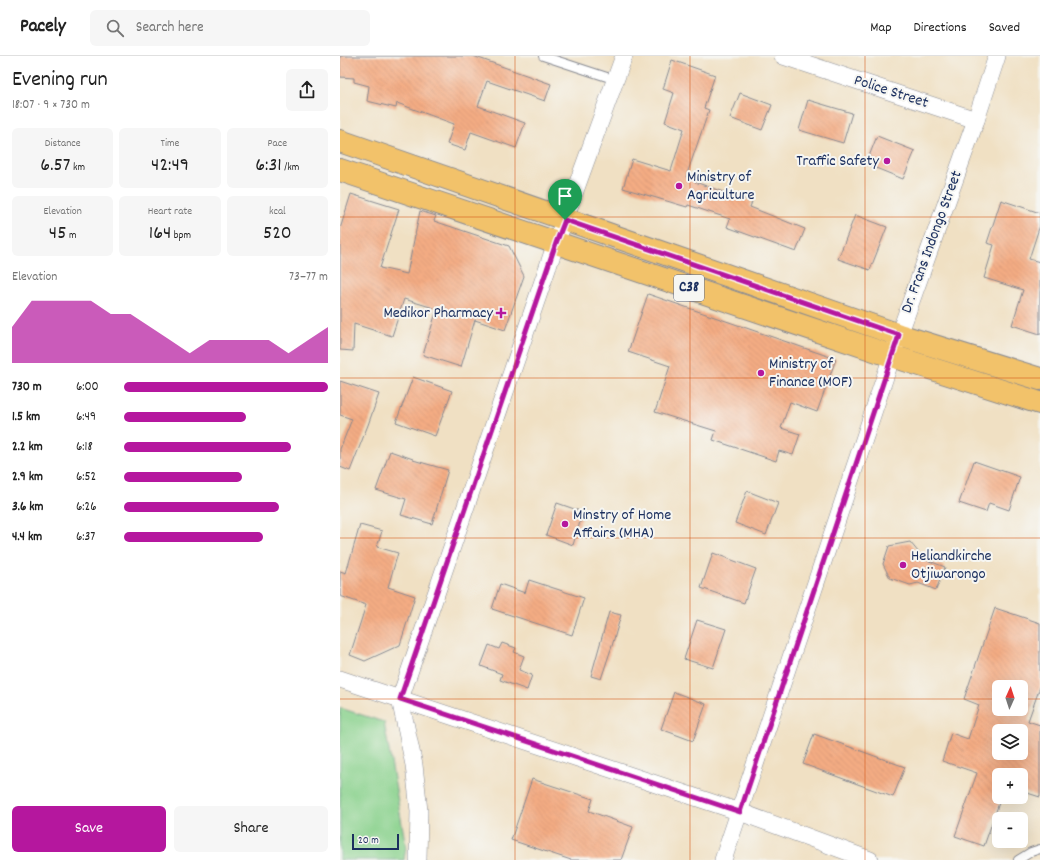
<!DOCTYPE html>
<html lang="en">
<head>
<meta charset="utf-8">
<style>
	body { margin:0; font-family:Dekko,sans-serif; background:#f6f6f6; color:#222; height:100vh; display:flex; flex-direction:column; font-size:15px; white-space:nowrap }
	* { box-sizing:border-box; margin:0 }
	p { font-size:13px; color:#767676 }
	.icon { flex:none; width:22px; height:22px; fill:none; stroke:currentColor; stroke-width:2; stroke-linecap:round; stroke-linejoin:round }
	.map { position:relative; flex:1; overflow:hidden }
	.side { display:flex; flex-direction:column; background:#fff; width:340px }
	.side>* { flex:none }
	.needle { width:26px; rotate:3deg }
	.fabs { position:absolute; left:652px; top:624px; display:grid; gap:8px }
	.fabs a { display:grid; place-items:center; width:36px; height:36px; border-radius:6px; background:#fff; box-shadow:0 4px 16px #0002; font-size:20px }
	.scale { position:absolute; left:12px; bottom:10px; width:47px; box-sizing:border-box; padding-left:4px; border:2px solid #1b2f5e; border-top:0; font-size:11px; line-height:14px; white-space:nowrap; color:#1b2f5e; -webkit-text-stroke:3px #f6f6f2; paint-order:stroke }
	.pin { position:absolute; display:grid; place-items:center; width:34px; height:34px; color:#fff; margin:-41px -17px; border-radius:50% 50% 50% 0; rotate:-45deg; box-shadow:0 0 4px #0007 }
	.pin .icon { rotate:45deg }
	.round { display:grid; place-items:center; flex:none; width:42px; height:42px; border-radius:6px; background:#f6f6f6 }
	.head { display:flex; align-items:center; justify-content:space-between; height:68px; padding:0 12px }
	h1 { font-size:22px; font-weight:600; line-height:30px }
	.figures { display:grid; grid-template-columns:repeat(3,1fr); gap:6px; height:68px; padding:4px 12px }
	.figures div { display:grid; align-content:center; border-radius:6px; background:#f6f6f6; text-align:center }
	.figures b { font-size:20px; font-weight:600 }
	.figures small { font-size:11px; font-weight:400 }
	.figures p { font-size:11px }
	.chart { height:112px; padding:8px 12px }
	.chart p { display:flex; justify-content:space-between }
	.chart svg { width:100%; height:72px; margin-top:4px; fill:#b5179e; opacity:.7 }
	.action { display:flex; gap:8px; margin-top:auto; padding:8px 12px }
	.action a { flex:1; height:46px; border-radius:6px; background:#b5179e; color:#fff; font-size:16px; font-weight:600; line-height:46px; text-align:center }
	.action a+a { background:#f6f6f6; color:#222 }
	ul { padding:0 12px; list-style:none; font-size:13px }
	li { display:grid; grid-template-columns:64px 48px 1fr; align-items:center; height:30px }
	li i { height:10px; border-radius:5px; background:#b5179e }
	header { display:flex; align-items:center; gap:24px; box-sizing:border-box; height:56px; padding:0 20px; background:#fff; border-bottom:1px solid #e0e0e0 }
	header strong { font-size:19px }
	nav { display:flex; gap:22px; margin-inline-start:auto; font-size:14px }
	.search { width:280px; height:36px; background:#f6f6f6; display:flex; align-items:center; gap:10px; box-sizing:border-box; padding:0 14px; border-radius:6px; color:#767676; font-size:15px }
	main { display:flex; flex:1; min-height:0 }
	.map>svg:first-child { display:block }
</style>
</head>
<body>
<header>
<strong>Pacely</strong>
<div class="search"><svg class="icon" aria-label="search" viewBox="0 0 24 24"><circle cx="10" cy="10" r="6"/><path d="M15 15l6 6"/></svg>Search here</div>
<nav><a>Map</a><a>Directions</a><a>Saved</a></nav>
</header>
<main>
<section class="side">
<div class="head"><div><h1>Evening run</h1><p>18:07 · 9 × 730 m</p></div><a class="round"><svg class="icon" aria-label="share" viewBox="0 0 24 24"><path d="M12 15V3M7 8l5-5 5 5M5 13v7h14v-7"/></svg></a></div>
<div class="figures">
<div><p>Distance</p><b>6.57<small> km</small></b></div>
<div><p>Time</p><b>42:49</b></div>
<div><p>Pace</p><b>6:31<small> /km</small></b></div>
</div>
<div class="figures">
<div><p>Elevation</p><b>45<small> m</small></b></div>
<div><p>Heart rate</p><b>164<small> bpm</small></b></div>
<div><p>kcal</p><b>520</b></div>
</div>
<div class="chart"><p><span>Elevation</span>73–77 m</p>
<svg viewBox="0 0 160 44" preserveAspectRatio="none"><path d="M0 44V22L10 6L20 6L30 6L40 6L50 14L60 14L70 22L80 30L90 38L100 30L110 30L120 30L130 30L140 38L150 30L160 22V44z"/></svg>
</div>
<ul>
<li><b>730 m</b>6:00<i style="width:100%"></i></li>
<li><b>1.5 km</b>6:49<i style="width:60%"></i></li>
<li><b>2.2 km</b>6:18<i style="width:82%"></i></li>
<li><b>2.9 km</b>6:52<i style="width:58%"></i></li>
<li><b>3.6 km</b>6:26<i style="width:76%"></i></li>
<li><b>4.4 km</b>6:37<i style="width:68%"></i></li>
</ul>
<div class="action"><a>Save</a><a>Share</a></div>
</section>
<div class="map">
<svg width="700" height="804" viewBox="0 0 700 804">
	<defs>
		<pattern id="building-back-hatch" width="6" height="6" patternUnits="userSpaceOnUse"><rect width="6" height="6" fill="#f4ac83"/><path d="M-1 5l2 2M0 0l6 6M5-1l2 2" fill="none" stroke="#d19474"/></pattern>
	</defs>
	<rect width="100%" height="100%" fill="#f6f6f2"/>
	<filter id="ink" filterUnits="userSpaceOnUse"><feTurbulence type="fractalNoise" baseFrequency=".025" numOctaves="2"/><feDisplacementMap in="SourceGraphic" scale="8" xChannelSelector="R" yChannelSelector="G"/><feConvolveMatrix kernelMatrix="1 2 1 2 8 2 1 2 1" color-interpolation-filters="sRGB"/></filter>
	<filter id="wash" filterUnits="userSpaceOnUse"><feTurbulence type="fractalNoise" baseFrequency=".012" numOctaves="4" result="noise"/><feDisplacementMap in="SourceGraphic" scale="16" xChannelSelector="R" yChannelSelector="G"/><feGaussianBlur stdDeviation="0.9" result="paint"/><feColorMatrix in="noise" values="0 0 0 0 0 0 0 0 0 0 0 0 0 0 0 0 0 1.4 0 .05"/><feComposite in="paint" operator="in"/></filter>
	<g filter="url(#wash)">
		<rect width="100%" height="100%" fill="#f0e0c3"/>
		<polygon fill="#89d18c" stroke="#528075" points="0,652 44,666 66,791 64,804 0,804"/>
		<g id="blocks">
			<g fill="url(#building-back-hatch)" fill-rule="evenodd">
				<polygon points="0,0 133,0 211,28 205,45 147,25 138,50 185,67 176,92 131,76 125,94 107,88 114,68 57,47 56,52 27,45 29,30 14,26 14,22 0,21"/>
				<polygon points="332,4 375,19 364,52 369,54 346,121 356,124 355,126 412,146 410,151 465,173 456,196 387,171 390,163 348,149 347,151 283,132 292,103 331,115 344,73 325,66 334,37 323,33"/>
				<polygon points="400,37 432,49 422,74 390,62"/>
				<polygon points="468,44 512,57 503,87 459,74"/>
				<polygon points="537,80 575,95 563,123 526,108"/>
				<polygon points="11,138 59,153 40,212 67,218 80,155 96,160 94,165 169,190 184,220 165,274 135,264 121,311 83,299 97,253 64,243 52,280 14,268 13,295 0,294 0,173"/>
				<polygon points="661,144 700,157 700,169 689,203 700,206 700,278 672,269 683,234 644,222 654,189 647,187"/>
				<polygon points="515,159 547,171 530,214 498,203"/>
				<polygon points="308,238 496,303 477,356 450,346 441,372 460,378 453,399 439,395 436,405 373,384 376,375 315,356 330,310 288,296"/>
				<polygon points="73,321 112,335 95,380 56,366"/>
				<polygon points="0,325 39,338 28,369 10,415 0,411 0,393 12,363 0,359"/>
				<polygon points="50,395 73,403 73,404 108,414 92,468 61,459 66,443 36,434"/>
				<polygon points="634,405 680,421 669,454 649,447 646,456 619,447"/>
				<polygon points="407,435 438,447 426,479 395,467"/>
				<polygon points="217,447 243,456 233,489 206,479"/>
				<polygon points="20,469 42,475 37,491 58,497 48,531 75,540 60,589 25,605 10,599 26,549 0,540 0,515 6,517"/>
				<polygon points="570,486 584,503 605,511 596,534 578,527 570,529 550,522 543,508 549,490"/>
				<polygon points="373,497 416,513 404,547 361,532"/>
				<polygon points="189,524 244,542 232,579 152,553 160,528 185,537"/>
				<path d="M655,552l45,15v64l-12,34 12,4v72l-19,-6v-16h-22v22h2l-17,49 -29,-10 22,-63 -35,-12 9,-28 17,6 11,-34 -15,-6zM659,631h22v22h-22zM659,675h22v22h-22z"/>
				<polygon points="269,556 281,559 272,590 261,623 251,620"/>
				<polygon points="357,564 386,573 373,612 344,603"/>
				<polygon points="162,587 176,592 174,596 184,600 179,614 192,619 187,634 160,624 162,618 141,610 149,589 159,593"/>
				<polygon points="334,636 366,648 353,685 321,673"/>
				<polygon points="474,678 565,711 553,741 463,708"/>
				<polygon points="192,723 253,743 249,755 293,771 281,804 231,804 171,784"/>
			</g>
		</g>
	</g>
	<g filter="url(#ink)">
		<use href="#blocks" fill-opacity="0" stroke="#868890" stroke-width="1"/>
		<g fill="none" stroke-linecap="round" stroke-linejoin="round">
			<defs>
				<g id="lane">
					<polyline points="203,0 276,24"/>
					<polyline points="678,804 691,796 700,793"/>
				</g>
				<g id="street">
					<polyline points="443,0 636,64"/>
					<polyline points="0,623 400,756 530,804"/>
					<polyline points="78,804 79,755 74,709 60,643 216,187 284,0"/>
					<polyline points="383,804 559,279 636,64 657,0"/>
				</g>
				<g id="primary">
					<polyline points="0,85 559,279 700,323"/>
					<polyline points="0,114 552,300 700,347"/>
				</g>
			</defs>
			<use href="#lane" stroke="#868890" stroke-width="10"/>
			<use href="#street" stroke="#868890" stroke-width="18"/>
			<use href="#primary" stroke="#868890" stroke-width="24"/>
			<use href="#lane" stroke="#fff" stroke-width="8"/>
			<use href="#street" stroke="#fff" stroke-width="17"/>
			<use href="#primary" stroke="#f2c26a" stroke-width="22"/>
		</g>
	</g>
	<g fill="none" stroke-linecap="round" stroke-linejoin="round" filter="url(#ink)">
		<defs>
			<polygon id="route" points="225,164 559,279 400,756 60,643 216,187"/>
		</defs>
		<use href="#route" stroke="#fff" stroke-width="8"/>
		<use href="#route" stroke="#b5179e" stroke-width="5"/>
	</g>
	<path fill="none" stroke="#d45514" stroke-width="1" stroke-opacity="0.55" d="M175,0v804M350,0v804M525,0v804M0,161h700M0,322h700M0,482h700M0,643h659M681,643h19"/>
	<g fill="#b5179e" stroke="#f6f6f2" stroke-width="1.5">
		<circle cx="547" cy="105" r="4"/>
		<circle cx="339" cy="130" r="4"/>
		<path d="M159 251h4v4h4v4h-4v4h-4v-4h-4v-4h4z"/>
		<circle cx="421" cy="317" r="4"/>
		<circle cx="225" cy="468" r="4"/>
		<circle cx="563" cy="509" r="4"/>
	</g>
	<g text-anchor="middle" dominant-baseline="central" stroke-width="4" stroke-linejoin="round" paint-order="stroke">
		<rect fill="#f6f6f2" stroke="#5d6b8a" stroke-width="1" x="334" y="219" width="30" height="26" rx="3"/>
		<g font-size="15" font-weight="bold" fill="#1b2f5e">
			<text x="349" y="232">C38</text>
		</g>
		<g font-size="16" fill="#1b2f5e" stroke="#f6f6f2">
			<text transform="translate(551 36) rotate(18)">Police Street</text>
			<text transform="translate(592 186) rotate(-70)">Dr. Frans Indongo Street</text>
		</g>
		<g font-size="16" fill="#1b2f5e" stroke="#f6f6f2" text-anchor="start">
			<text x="539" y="105" text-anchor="end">Traffic Safety</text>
			<text x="347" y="121">Ministry of<tspan x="347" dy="18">Agriculture</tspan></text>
			<text x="153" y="257" text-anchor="end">Medikor Pharmacy</text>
			<text x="429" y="308">Ministry of<tspan x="429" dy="18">Finance (MOF)</tspan></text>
			<text x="233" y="459">Minstry of Home<tspan x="233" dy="18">Affairs (MHA)</tspan></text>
			<text x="571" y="500">Heliandkirche<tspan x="571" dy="18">Otjiwarongo</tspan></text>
		</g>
	</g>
</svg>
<div class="fabs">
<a><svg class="needle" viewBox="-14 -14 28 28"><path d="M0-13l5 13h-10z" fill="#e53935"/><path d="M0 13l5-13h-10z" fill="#767676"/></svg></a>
<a><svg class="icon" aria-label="layers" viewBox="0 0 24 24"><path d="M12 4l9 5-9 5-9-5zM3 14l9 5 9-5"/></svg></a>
<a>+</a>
<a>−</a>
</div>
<div class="scale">20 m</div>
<div class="pin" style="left:225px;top:164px;background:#1e9e55"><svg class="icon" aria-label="arrive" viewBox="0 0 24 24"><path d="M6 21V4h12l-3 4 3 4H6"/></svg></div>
</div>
</main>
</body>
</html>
